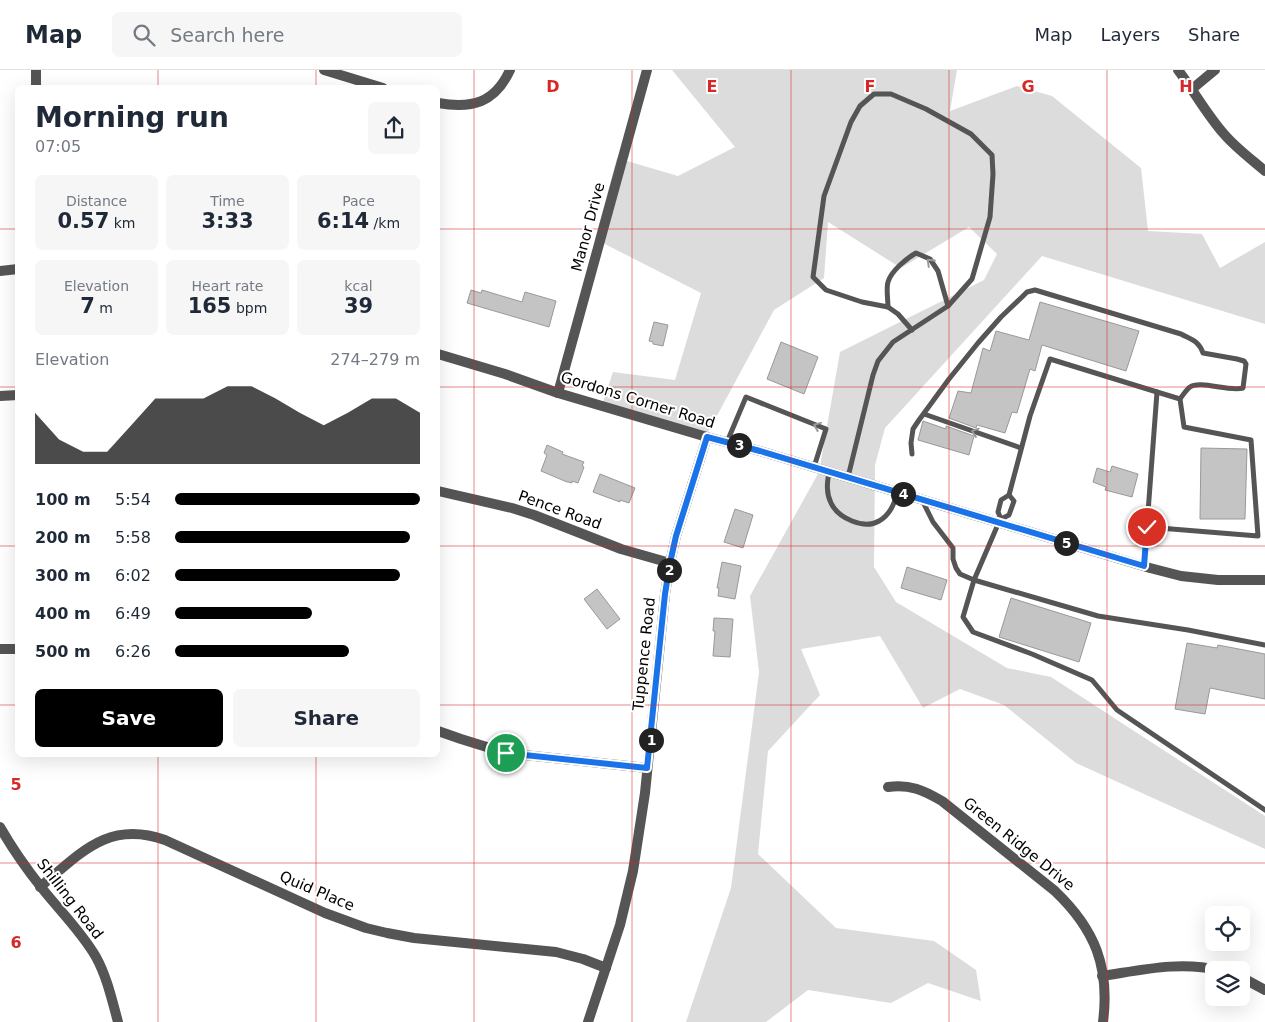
<!DOCTYPE html>
<html lang="en">
<head>
<meta charset="utf-8">
<style>
	body { margin:0; font-family:"DejaVu Sans",sans-serif; background:#f6f6f7; color:#1f2937; height:100vh; display:flex; flex-direction:column; font-size:19px; white-space:nowrap }
	* { box-sizing:border-box; margin:0 }
	p { font-size:16px; color:#747a83 }
	.icon { flex:none; width:28px; height:28px; fill:none; stroke:currentColor; stroke-width:2; stroke-linecap:round; stroke-linejoin:round }
	.map { position:relative; flex:1; overflow:hidden }
	.details { position:absolute; left:15px; top:15px; width:425px; height:672px; display:flex; flex-direction:column; background:#fff; border-radius:8px; box-shadow:0 5px 20px #0002 }
	.details>* { flex:none }
	.fabs { position:absolute; left:1205px; top:836px; display:grid; gap:10px }
	.fabs a { display:grid; place-items:center; width:45px; height:45px; border-radius:8px; background:#fff; box-shadow:0 5px 20px #0002; font-size:25px }
	.pin { position:absolute; display:grid; place-items:center; width:42px; height:42px; color:#fff; margin:-21px; border:2px solid #fff; border-radius:50%; box-shadow:0 1px 5px #0007 }
	.km { position:absolute; width:25px; height:25px; margin:-12px; border-radius:50%; background:#222; color:#fff; font-size:14px; line-height:25px; text-align:center }
	.round { display:grid; place-items:center; flex:none; width:52px; height:52px; border-radius:8px; background:#f6f6f7 }
	.head { display:flex; align-items:center; justify-content:space-between; height:85px; padding:0 20px }
	h1 { font-size:28px; font-weight:700; line-height:38px }
	.figures { display:grid; grid-template-columns:repeat(3,1fr); gap:8px; height:85px; padding:5px 20px }
	.figures div { display:grid; align-content:center; border-radius:8px; background:#f6f6f7; text-align:center }
	.figures b { font-size:21px; font-weight:700 }
	.figures small { font-size:14px; font-weight:400 }
	.figures p { font-size:14px }
	.chart { height:140px; padding:10px 20px }
	.chart p { display:flex; justify-content:space-between }
	.chart svg { width:100%; height:90px; margin-top:5px; fill:#000; opacity:.7 }
	.primary-button { display:flex; gap:10px; margin-top:auto; padding:10px 20px }
	.primary-button a { flex:1; height:58px; border-radius:8px; background:#000; color:#fff; font-size:20px; font-weight:700; line-height:58px; text-align:center }
	.primary-button a+a { background:#f6f6f7; color:#1f2937 }
	ul { padding:0 20px; list-style:none; font-size:16px }
	li { display:grid; grid-template-columns:80px 60px 1fr; align-items:center; height:38px }
	li i { height:12px; border-radius:6px; background:#000 }
	header { display:flex; align-items:center; gap:30px; box-sizing:border-box; height:70px; padding:0 25px; background:#fff; border-bottom:1px solid #e0e1e3 }
	header strong { font-size:24px }
	nav { display:flex; gap:28px; margin-inline-start:auto; font-size:18px }
	.search { width:350px; height:45px; background:#f6f6f7; display:flex; align-items:center; gap:12px; box-sizing:border-box; padding:0 18px; border-radius:8px; color:#747a83; font-size:19px }
	.map>svg:first-child { display:block }
</style>
</head>
<body>
<header>
<strong>Map</strong>
<div class="search"><svg class="icon" aria-label="search" viewBox="0 0 24 24"><circle cx="10" cy="10" r="6"/><path d="M15 15l6 6"/></svg>Search here</div>
<nav><a>Map</a><a>Layers</a><a>Share</a></nav>
</header>
<div class="map">
<svg width="1265" height="952" viewBox="0 0 1265 952">
	<rect width="100%" height="100%" fill="#fff"/>
	<polygon fill="#dcdcdc" points="672,0 957,0 950,41 1017,16 1052,26 1141,98 1148,161 1202,164 1220,198 1265,172 1265,254 1042,186 885,358 875,395 874,497 896,532 1007,598 1051,607 1265,746 1265,779 1076,693 1004,635 960,619 923,638 880,566 801,579 820,625 768,681 758,784 836,858 934,871 976,900 981,931 928,913 891,933 808,920 766,952 686,952 731,818 759,602 750,526 819,402 840,282 984,210 997,184 969,157 901,198 828,152 824,208 774,240 705,368 601,338 613,302 675,310 701,223 595,169 617,88 678,106 735,77"/>
	<g fill="#c4c4c4" stroke="#999">
		<polygon points="471,220 481,223 482,220 522,232 525,222 556,231 549,257 467,233"/>
		<polygon points="1040,232 1139,261 1126,301 1042,275 1035,301 1030,299 1017,343 1012,342 1005,363 977,355 976,358 949,348 958,321 971,323 983,278 990,281 996,261 1029,270"/>
		<polygon points="654,252 668,255 663,276 653,274 653,272 649,271"/>
		<polygon points="781,272 818,287 804,324 767,309"/>
		<polygon points="923,351 946,359 946,356 974,366 969,385 918,370"/>
		<polygon points="547,375 563,382 562,384 584,392 582,396 584,397 578,413 572,411 572,413 568,412 567,412 541,401 547,385 544,383"/>
		<polygon points="1201,378 1247,379 1245,449 1200,449"/>
		<polygon points="1112,396 1138,404 1132,427 1105,420 1106,417 1093,412 1097,398 1110,402"/>
		<polygon points="600,404 635,418 629,433 620,430 620,432 593,422"/>
		<polygon points="735,439 753,445 743,478 724,472"/>
		<polygon points="722,492 741,496 735,529 718,526 719,518 717,518"/>
		<polygon points="907,497 947,510 941,530 901,518"/>
		<polygon points="597,519 620,549 607,559 584,529"/>
		<polygon points="1011,528 1091,553 1079,592 999,567"/>
		<polygon points="714,548 733,549 730,587 713,586 715,561 713,561"/>
		<polygon points="1187,573 1217,578 1218,575 1265,584 1265,629 1210,618 1205,644 1175,639"/>
	</g>
	<g fill="none" stroke-linecap="round" stroke-linejoin="round">
		<g stroke="#555" stroke-width="5">
			<path d="M888,237c0,-7 -2,-19 0,-25 3,-11 19,-24 28,-29l14,6 8,12 10,35"/>
			<polyline points="924,344 1021,378"/>
			<polyline points="727,372 746,327 826,359 814,397"/>
			<path d="M912,384l-1,-11 2,-14 6,-9 30,-41 29,-36 23,-26 21,-20 5,-5 8,-2 146,44c11,6 18,7 22,19l34,6 7,2 2,3 -3,24c-14,4 -43,-8 -53,-1 -4,3 -7,8 -10,12"/>
			<path d="M829,402c-2,11 -3,21 2,31 7,15 33,27 48,18 11,-6 15,-17 19,-29"/>
			<polyline points="848,407 873,305 878,291 893,272 948,236 972,209 990,147 993,104 992,85 971,64 926,39 891,24 874,24 860,36 851,52 824,126 813,207 826,220 862,232 888,237 898,244 912,260"/>
			<polyline points="1009,425 1014,431 1009,445 1001,449 999,452 974,510 963,547 973,562 1032,584 1092,610 1117,640 1265,740"/>
			<polyline points="923,432 933,452 953,478 953,489 956,498 960,504 974,510 1098,546 1188,560 1265,575"/>
			<polyline points="1001,449 998,442 1001,430 1009,425 1030,346 1050,289 1157,322 1144,496"/>
			<polyline points="1147,457 1258,466 1251,370 1184,357 1180,329 1157,322"/>
		</g>
		<g stroke="#555" stroke-width="10">
			<polyline points="324,0 383,18"/>
			<path d="M1178,0c16,21 29,45 46,64 12,14 27,25 41,37"/>
			<polyline points="36,18 36,0"/>
			<polyline points="1192,19 1215,0"/>
			<path d="M438,33c34,6 57,0 72,-33"/>
			<polyline points="558,323 647,0"/>
			<polyline points="0,326 18,325"/>
			<polyline points="438,421 512,438 534,445 621,479 670,493"/>
			<polyline points="0,579 18,579"/>
			<polyline points="438,661 461,669 506,683 647,698"/>
			<path d="M888,717c22,-3 35,3 54,14l113,90c40,38 55,76 48,131"/>
			<path d="M0,757c12,21 26,41 41,60 18,23 40,44 55,70 11,20 16,43 22,65"/>
			<path d="M40,817c41,-34 68,-67 125,-47l160,73 41,15 21,5 27,5 142,14 27,7 23,9"/>
			<path d="M1102,906c40,-6 77,-15 117,-6"/>
			<polyline points="1241,907 1265,920"/>
			<polyline points="588,952 620,855 633,801 645,723 665,524 670,493 676,466 707,367"/>
		</g>
		<g stroke="#555" stroke-width="10">
			<polyline points="0,201 18,199"/>
			<polyline points="438,284 505,304 558,323 707,367 760,381 1150,498 1181,506 1218,510 1265,510"/>
		</g>
	</g>
	<defs><path id="oneway-chevron" d="M-2-3.5L2.5 0L-2 3.5" fill="none" stroke-width="1.6" stroke-linecap="round" stroke-linejoin="round" transform="scale(1.25)"/></defs>
	<g stroke="#999">
		<use href="#oneway-chevron" transform="translate(930 192) rotate(-136)"/>
		<use href="#oneway-chevron" transform="translate(817 356) rotate(-158)"/>
		<use href="#oneway-chevron" transform="translate(975 362) rotate(-161)"/>
	</g>
	<g fill="none" stroke-linecap="round" stroke-linejoin="round">
		<defs>
			<polyline id="route" points="506,683 647,698 665,524 670,493 676,466 707,367 760,381 1144,496 1147,457"/>
		</defs>
		<use href="#route" stroke="#fff" stroke-width="10"/>
		<use href="#route" stroke="#1a73e8" stroke-width="6"/>
	</g>
	<path fill="none" stroke="#d62828" stroke-width="1" stroke-opacity="0.55" d="M158,0v18M316,0v18M474,0v952M632,0v952M791,0v952M949,0v952M1107,0v952M0,159h18M438,159h827M0,317h18M438,317h827M0,476h18M438,476h827M0,635h18M438,635h827M158,685v267M316,685v267M0,793h1265"/>
	<g text-anchor="middle" dominant-baseline="central" stroke-width="4" stroke-linejoin="round" paint-order="stroke">
		<g font-size="15" fill="#000" stroke="#fff">
			<text transform="translate(588 157) rotate(-75)">Manor Drive</text>
			<text transform="translate(638 330) rotate(17)">Gordons Corner Road</text>
			<text transform="translate(560 440) rotate(20)">Pence Road</text>
			<text transform="translate(644 584) rotate(-84)">Tuppence Road</text>
			<text transform="translate(1019 774) rotate(39)">Green Ridge Drive</text>
			<text transform="translate(317 821) rotate(23)">Quid Place</text>
			<text transform="translate(70 829) rotate(52)">Shilling Road</text>
		</g>
	</g>
	<g font-size="16" text-anchor="middle" font-weight="bold" fill="#d62828" stroke="#fff" stroke-width="4" stroke-linejoin="round" paint-order="stroke">
		<text x="553" y="22">D</text>
		<text x="712" y="22">E</text>
		<text x="870" y="22">F</text>
		<text x="1028" y="22">G</text>
		<text x="1186" y="22">H</text>
		<text x="16" y="720">5</text>
		<text x="16" y="878">6</text>
	</g>
</svg>
<div class="fabs">
<a><svg class="icon" aria-label="locate" viewBox="0 0 24 24"><circle cx="12" cy="12" r="6"/><path d="M12 2v4M12 18v4M2 12h4M18 12h4"/></svg></a>
<a><svg class="icon" aria-label="layers" viewBox="0 0 24 24"><path d="M12 4l9 5-9 5-9-5zM3 14l9 5 9-5"/></svg></a>
</div>
<div class="pin" style="left:506px;top:683px;background:#1e9e55"><svg class="icon" aria-label="arrive" viewBox="0 0 24 24"><path d="M6 21V4h12l-3 4 3 4H6"/></svg></div>
<div class="pin" style="left:1147px;top:457px;background:#d93025"><svg class="icon" aria-label="check" viewBox="0 0 24 24"><path d="M5 12l5 5 9-10"/></svg></div>
<b class="km" style="left:651px;top:670px">1</b>
<b class="km" style="left:669px;top:500px">2</b>
<b class="km" style="left:739px;top:375px">3</b>
<b class="km" style="left:903px;top:424px">4</b>
<b class="km" style="left:1066px;top:473px">5</b>
<section class="details">
<div class="head"><div><h1>Morning run</h1><p>07:05</p></div><a class="round"><svg class="icon" aria-label="share" viewBox="0 0 24 24"><path d="M12 15V3M7 8l5-5 5 5M5 13v7h14v-7"/></svg></a></div>
<div class="figures">
<div><p>Distance</p><b>0.57<small> km</small></b></div>
<div><p>Time</p><b>3:33</b></div>
<div><p>Pace</p><b>6:14<small> /km</small></b></div>
</div>
<div class="figures">
<div><p>Elevation</p><b>7<small> m</small></b></div>
<div><p>Heart rate</p><b>165<small> bpm</small></b></div>
<div><p>kcal</p><b>39</b></div>
</div>
<div class="chart"><p><span>Elevation</span>274–279 m</p>
<svg viewBox="0 0 160 44" preserveAspectRatio="none"><path d="M0 44V19L10 32L20 38L30 38L40 25L50 12L60 12L70 12L80 6L90 6L100 12L110 19L120 25L130 19L140 12L150 12L160 19V44z"/></svg>
</div>
<ul>
<li><b>100 m</b>5:54<i style="width:100%"></i></li>
<li><b>200 m</b>5:58<i style="width:96%"></i></li>
<li><b>300 m</b>6:02<i style="width:92%"></i></li>
<li><b>400 m</b>6:49<i style="width:56%"></i></li>
<li><b>500 m</b>6:26<i style="width:71%"></i></li>
</ul>
<div class="primary-button"><a>Save</a><a>Share</a></div>
</section>
</div>
</body>
</html>
